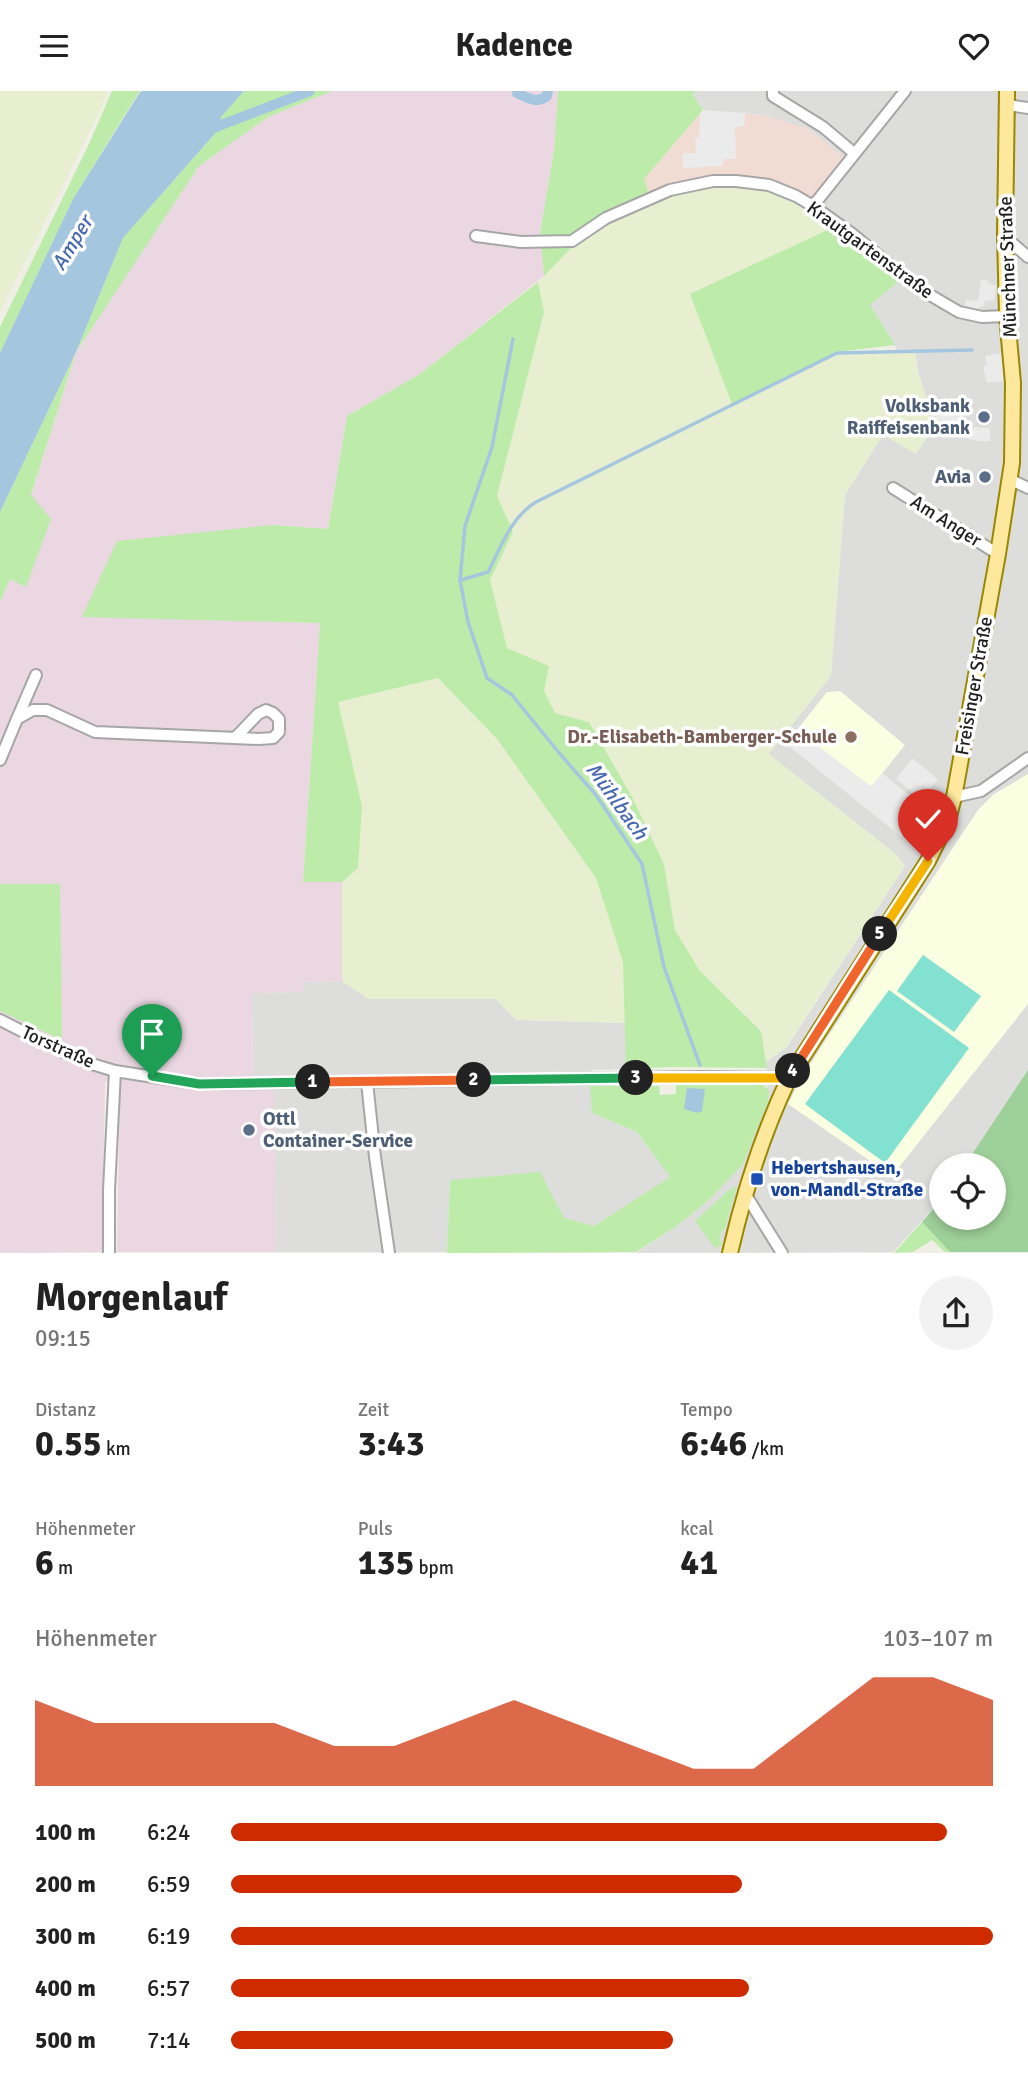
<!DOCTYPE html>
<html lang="de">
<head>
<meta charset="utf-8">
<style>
	body { margin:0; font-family:Signika,sans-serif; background:#f2f2f2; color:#222; height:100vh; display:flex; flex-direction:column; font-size:26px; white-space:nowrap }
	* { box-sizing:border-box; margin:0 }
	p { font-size:23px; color:#767676 }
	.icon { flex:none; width:38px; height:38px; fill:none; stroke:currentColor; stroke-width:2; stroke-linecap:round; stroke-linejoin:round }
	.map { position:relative; height:1162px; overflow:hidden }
	.side { display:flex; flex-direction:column; background:#fff; flex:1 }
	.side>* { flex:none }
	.controls { position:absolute; left:929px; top:1062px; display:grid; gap:14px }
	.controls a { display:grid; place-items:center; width:77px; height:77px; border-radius:50%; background:#fff; box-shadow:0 4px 10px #0003; font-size:35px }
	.pin { position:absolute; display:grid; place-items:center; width:60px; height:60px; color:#fff; margin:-72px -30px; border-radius:50% 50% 50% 0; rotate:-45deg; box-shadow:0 0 7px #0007 }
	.pin .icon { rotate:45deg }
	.km { position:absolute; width:35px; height:35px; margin:-18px; border-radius:50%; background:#222; color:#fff; font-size:19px; line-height:35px; text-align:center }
	.round { display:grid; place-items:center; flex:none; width:74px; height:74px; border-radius:37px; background:#f2f2f2 }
	.head { display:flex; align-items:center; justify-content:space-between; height:119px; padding:0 35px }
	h1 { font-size:38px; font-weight:700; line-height:52px }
	.metrics { display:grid; grid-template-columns:repeat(3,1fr); gap:10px; height:119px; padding:7px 35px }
	.metrics div { display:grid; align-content:center }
	.metrics b { font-size:35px; font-weight:700 }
	.metrics small { font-size:19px; font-weight:400 }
	.metrics p { font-size:19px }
	.chart { height:196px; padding:14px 35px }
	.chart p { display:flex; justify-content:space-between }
	.chart svg { width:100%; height:126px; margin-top:7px; fill:#cf2b00; opacity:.7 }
	ul { padding:0 35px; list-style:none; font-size:23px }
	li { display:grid; grid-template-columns:112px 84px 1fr; align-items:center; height:52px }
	li i { height:18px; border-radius:9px; background:#cf2b00 }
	header { display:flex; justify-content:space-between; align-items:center; height:91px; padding:0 35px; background:#fff; font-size:32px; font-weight:700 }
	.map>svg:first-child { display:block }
</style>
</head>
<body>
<header><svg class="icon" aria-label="menu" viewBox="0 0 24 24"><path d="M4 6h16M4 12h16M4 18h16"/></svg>Kadence<svg class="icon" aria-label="heart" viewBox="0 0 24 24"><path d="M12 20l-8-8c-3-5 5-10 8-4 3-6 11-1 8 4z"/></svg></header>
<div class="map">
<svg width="1028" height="1162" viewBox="0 0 1028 1162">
	<rect width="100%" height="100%" fill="#f0efe5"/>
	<g fill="#dddddc" fill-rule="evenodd">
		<path d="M696,0h332v979l-63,95h-23l-1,35 -48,52 -257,1 38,-25 36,-29 58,-98 -2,-39 21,-15 118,-181 -8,-11 -129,-101 63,-78 14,-181 38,-61 47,-25 -11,-34 -4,-22h-16l-30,-48 28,-24 -63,-53 -70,-113 -61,-5 -10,-15zM736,1096l-11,41 -4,4 -1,9 -24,-20 33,-31z"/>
		<polygon points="342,890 369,908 496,908 516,929 626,932 626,978 591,979 592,1022 637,1041 670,1086 594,1135 564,1127 450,1089 447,1161 276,1161 274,998 253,998 252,902 302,901 303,891"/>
	</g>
	<polygon fill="#f1dcd4" points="703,19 764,24 809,38 844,67 809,118 681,101 652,111 644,88"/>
	<polygon fill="#ead7e2" points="332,0 558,0 554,60 540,142 544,185 420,283 347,325 328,438 272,434 83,525 320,532 303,790 342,791 342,890 304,891 302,901 252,902 253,997 274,998 276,1161 117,1161 120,997 105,990 102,1161 0,1162 0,511 10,487 26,495 31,405 76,261 199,75 268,26"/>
	<g fill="#f9ffe0">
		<polygon points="840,600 905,654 873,694 869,695 797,639 827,601"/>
		<polygon points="1028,683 1028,913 892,1085 788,1013 799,991 827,947 978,719 994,703"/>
	</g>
	<g fill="#e7efd0">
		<polygon points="0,0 107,0 102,15 0,221"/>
		<polygon points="731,95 766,100 809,118 834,136 691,203 733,315 837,264 915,262 919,284 930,318 930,342 916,363 883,344 845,404 831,585 769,663 897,764 905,775 786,956 766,971 761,939 700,880 675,839 664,773 632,706 589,631 555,622 544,600 549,575 507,558 490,489 513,442 497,406 544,221 538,191 569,159 587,145 652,111 681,101 705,96"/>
		<polygon points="438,587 497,648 596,787 623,871 626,932 516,929 496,908 368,908 342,890 342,791 358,777 338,611"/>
	</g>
	<g fill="#bdebaa">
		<polygon points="112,0 143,0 139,1 73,108 0,262 0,236 89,53"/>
		<polygon points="244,0 332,0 268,26 199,75 76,261 31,404 51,428 26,496 10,488 0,511 0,421 76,261 123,147 218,39 221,26"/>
		<polygon points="558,0 696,0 693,4 703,19 644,88 652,111 587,145 569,159 544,185 540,142 554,60"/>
		<polygon points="834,136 898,191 870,214 895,254 837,261 732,313 690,203"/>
		<polygon points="538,191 544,221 497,405 513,441 490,489 507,557 549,575 544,600 555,622 589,631 632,706 664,773 675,839 700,880 761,940 767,977 670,976 626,978 623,871 596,787 497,648 438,587 338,611 362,715 358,777 342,791 303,791 320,532 82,526 117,450 272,434 328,438 347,325 420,283"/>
		<polygon points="0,793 60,793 62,949 0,920"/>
		<polygon points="676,994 763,994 769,999 768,1010 743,1073 710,1108 674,1137 636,1161 447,1162 450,1089 540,1081 564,1127 594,1135 670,1086 637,1041 592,1022 590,995 659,995 660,1004 676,1003"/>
		<polygon points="737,1095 725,1137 721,1141 720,1150 724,1153 715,1157 695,1130 729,1099"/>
		<polygon points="922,1131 950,1161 945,1161 932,1149 913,1161 894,1162"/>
	</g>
	<polygon fill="#9ed099" points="1028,979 1028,1161 950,1161 922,1131 941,1109 942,1127 994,1127 994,1074 965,1074"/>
	<g fill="#82e1d0">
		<polygon points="923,864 981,905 954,941 897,900"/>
		<polygon points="889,899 969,957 885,1072 805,1013"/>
	</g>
	<g fill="#ebebeb">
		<polygon points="703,19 745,22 744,35 735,37 736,68 723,68 723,75 683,77 683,62 696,62 695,47 699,47 700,23"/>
		<polygon points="981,189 987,189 988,193 996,194 994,209 985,210 984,214 976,218 965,215 966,209 978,210"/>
		<polygon points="1002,262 1003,290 987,292 983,275 987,274 985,265"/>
		<polygon points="936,314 962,314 962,327 968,336 990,337 990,350 976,350 964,346 963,338 936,336"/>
		<polygon points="797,639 869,694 873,694 882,682 932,723 927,730 929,733 914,756 786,653"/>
		<polygon points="912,667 938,688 922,709 896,688"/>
	</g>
	<g fill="#a5c6df">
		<polygon points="143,0 244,0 221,26 218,39 123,147 76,261 0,421 0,262 73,108 140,1"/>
		<polygon points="687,997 705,998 702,1020 697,1022 684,1018"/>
	</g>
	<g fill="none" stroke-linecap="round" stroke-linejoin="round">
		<g stroke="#a5c6df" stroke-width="3.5">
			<polyline points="513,248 492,356 465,435 460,489 468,531 487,587 512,604 560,663 596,704 642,773 664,876 700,974"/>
			<path d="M461,489l27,-8c13,-25 23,-55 48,-70l301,-149 135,-3"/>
		</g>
		<g stroke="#a5c6df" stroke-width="10">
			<path d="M517,2c11,5 20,11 30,3l1,-5"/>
			<polyline points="208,39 310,0"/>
		</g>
		<defs>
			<g id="minor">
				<polyline points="773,0 773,5 823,36 854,62"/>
				<polyline points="1007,14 1028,17"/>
				<polyline points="813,115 905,0"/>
				<polyline points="476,145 521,151 572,150 606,127 670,99 713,90 736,90 769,94 796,105 813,115 851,142 918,197 959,221 982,226 1007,225"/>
				<polyline points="1005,146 1028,166"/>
				<polyline points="1009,388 1028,397"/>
				<polyline points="893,397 998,463"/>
				<polyline points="17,628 36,584"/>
				<polyline points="0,669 17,628 33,619 47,619 95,641 259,648 273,647 279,641 279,628 273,622 266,619 258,623 236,646"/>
				<polyline points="954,706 981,700 1028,667"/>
				<polyline points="0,929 65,962 95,974 115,980 199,993 701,986 789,987"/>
				<polyline points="367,991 375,1066 389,1162"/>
				<polyline points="744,1101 782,1162"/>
				<polyline points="109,1162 109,1099 115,980"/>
			</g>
			<path id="major" d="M730,1162c14,-61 32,-118 59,-175l139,-217 20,-41 6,-23 44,-243 14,-91 1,-80 -6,-67 -2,-82 2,-143"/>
		</defs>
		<use href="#minor" stroke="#a6a6a6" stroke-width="14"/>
		<use href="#major" stroke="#9b8700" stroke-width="18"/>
		<use href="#minor" stroke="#fff" stroke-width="10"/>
		<use href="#major" stroke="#fee89d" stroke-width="14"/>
	</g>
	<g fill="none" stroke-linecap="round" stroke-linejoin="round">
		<defs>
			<polyline id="split-1" points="152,985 199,993 313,991"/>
			<polyline id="split-2" points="313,991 474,989"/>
			<polyline id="split-3" points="474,989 636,987"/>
			<polyline id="split-4" points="636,987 789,987 793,980"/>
			<polyline id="split-5" points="793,980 880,843"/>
			<polyline id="split-6" points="880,843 928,770"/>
		</defs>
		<use href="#split-1" stroke="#fff" stroke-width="14"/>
		<use href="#split-2" stroke="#fff" stroke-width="14"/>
		<use href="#split-3" stroke="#fff" stroke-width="14"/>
		<use href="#split-4" stroke="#fff" stroke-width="14"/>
		<use href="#split-5" stroke="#fff" stroke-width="14"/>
		<use href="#split-6" stroke="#fff" stroke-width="14"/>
		<use href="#split-1" stroke="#22a559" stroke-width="9"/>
		<use href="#split-2" stroke="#f0652b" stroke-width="9"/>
		<use href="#split-3" stroke="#22a559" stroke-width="9"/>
		<use href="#split-4" stroke="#f5b400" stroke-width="9"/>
		<use href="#split-5" stroke="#f0652b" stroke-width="9"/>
		<use href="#split-6" stroke="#f5b400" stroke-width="9"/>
	</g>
	<g fill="#5c6f8a" stroke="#fff" stroke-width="2.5">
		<circle cx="984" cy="326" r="7"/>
		<circle cx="985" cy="386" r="7"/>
		<circle cx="249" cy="1039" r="7"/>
	</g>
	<circle fill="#8d6e63" stroke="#fff" stroke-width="2.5" cx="851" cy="646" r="7"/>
	<rect fill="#1a4fb4" stroke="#fff" stroke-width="2.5" x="750" y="1081" width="14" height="14" rx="3.5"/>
	<g text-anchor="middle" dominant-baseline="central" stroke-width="7" stroke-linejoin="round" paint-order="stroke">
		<g font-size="19" fill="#1f1f1f" stroke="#fff">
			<text transform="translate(870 159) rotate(36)">Krautgartenstraße</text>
			<text transform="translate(1008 176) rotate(-92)">Münchner Straße</text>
			<text transform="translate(946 430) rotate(32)">Am Anger</text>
			<text transform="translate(974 595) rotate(-80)">Freisinger Straße</text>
			<text transform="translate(58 956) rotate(24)">Torstraße</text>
		</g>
		<g font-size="19" font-weight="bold" fill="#4e5e75" stroke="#fff" text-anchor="end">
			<text x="970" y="315">Volksbank<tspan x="970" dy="22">Raiffeisenbank</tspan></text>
			<text x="971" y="386">Avia</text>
			<text x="263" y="1028" text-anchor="start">Ottl<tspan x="263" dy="22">Container-Service</tspan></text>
		</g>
		<g font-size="19" font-weight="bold" fill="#785e54" stroke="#fff" text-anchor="end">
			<text x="837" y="646">Dr.-Elisabeth-Bamberger-Schule</text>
		</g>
		<g font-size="19" font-weight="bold" fill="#164399" stroke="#fff" text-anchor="start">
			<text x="771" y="1077">Hebertshausen,<tspan x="771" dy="22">von-Mandl-Straße</tspan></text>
		</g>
		<g font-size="21" font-style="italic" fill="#4968b2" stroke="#fff">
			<text transform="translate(72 152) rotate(-59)">Amper</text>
			<text transform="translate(617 710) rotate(54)">Mühlbach</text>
		</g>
	</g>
</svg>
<div class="controls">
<a><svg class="icon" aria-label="locate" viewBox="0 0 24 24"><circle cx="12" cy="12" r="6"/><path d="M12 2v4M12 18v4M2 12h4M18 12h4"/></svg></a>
</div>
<div class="pin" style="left:152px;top:985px;background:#1e9e55"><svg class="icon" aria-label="arrive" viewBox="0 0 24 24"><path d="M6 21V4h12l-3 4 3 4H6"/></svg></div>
<div class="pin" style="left:928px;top:770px;background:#d93025"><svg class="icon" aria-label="check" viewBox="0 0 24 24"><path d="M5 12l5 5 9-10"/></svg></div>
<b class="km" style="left:313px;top:991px">1</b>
<b class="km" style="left:474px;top:989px">2</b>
<b class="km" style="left:636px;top:987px">3</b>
<b class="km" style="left:793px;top:980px">4</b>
<b class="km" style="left:880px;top:843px">5</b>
</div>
<section class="side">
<div class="head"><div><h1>Morgenlauf</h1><p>09:15</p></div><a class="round"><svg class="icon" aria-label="share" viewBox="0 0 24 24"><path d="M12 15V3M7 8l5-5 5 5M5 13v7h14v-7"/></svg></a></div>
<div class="metrics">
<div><p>Distanz</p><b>0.55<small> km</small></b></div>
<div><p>Zeit</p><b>3:43</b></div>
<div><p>Tempo</p><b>6:46<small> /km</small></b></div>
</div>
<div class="metrics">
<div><p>Höhenmeter</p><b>6<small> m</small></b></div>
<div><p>Puls</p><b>135<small> bpm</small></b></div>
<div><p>kcal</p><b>41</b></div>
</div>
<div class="chart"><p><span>Höhenmeter</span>103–107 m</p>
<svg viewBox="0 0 160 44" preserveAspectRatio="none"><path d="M0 44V14L10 22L20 22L30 22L40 22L50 30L60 30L70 22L80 14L90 22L100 30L110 38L120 38L130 22L140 6L150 6L160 14V44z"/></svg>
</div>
<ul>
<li><b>100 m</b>6:24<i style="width:94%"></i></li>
<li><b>200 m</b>6:59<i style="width:67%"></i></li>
<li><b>300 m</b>6:19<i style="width:100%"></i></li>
<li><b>400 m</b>6:57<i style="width:68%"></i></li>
<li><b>500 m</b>7:14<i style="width:58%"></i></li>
</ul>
</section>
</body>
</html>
